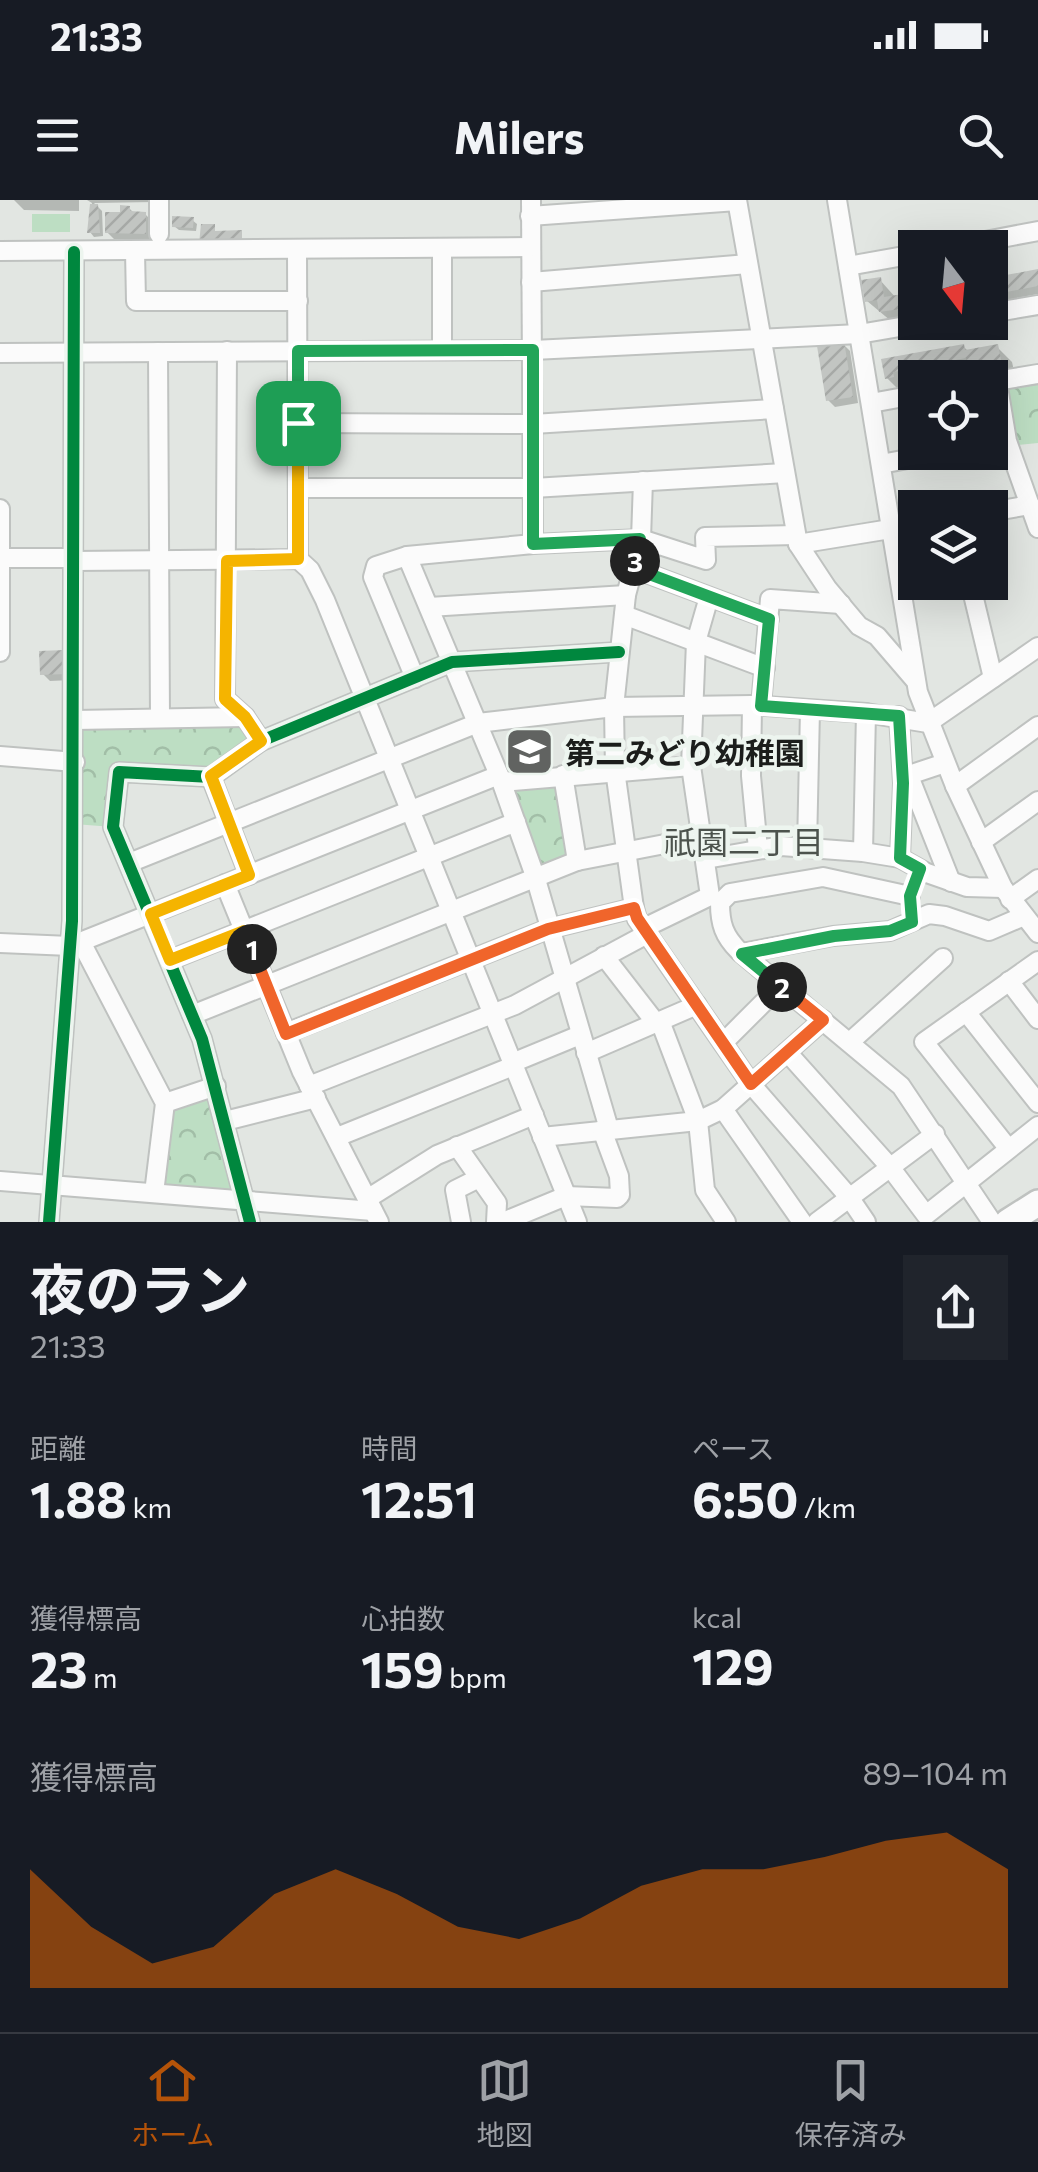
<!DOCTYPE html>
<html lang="ja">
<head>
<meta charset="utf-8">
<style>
	body { margin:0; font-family:Commissioner,"Noto Sans JP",sans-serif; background:#20242c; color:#f1f3f6; height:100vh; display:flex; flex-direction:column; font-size:38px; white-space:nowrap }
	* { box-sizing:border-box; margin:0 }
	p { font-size:32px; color:#9ea1a6 }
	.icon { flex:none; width:55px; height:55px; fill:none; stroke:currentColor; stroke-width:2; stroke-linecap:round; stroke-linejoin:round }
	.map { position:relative; height:1022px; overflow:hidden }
	.drawer { display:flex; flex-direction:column; background:#171b24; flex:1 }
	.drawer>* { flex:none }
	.needle { width:65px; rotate:164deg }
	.tools { position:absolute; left:898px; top:30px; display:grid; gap:20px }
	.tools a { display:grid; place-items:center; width:110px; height:110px; border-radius:0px; background:#171b24; box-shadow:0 10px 40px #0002; font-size:50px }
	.pin { position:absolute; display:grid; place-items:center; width:85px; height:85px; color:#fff; margin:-42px; border-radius:20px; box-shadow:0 5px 15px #0006 }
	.km { position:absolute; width:50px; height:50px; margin:-25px; border-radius:50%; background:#222; color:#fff; font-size:28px; line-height:50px; text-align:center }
	.round { display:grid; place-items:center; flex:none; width:105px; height:105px; border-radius:0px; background:#20242c }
	.headline { display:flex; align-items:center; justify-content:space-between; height:170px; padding:0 30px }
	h1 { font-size:55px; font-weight:700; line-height:75px }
	.figures { display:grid; grid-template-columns:repeat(3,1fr); gap:15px; height:170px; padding:10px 30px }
	.figures div { display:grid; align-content:center }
	.figures b { font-size:50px; font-weight:700 }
	.figures small { font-size:28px; font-weight:400 }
	.figures p { font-size:28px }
	.chart { height:280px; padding:20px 30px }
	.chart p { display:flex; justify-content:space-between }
	.chart svg { width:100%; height:180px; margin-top:10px; fill:#b45309; opacity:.7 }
	.status { display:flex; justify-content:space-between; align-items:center; height:70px; padding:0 50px; background:#171b24; direction:ltr }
	.status svg { height:28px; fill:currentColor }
	header { display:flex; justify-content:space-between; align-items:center; height:130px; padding:0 30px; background:#171b24; font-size:45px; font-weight:700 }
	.tab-bar { display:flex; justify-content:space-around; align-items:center; height:140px; border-top:2px solid #363941; background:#171b24; font-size:28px; color:#9ea1a6 }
	.tab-bar a { display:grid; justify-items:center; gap:5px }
	.tab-bar .current { color:#b45309 }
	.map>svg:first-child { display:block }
</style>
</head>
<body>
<div class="status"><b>21:33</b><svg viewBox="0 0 49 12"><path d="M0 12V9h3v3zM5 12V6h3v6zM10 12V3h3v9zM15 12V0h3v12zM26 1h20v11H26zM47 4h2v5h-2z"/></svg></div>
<header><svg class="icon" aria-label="menu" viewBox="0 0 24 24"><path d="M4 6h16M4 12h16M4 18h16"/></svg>Milers<svg class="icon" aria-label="search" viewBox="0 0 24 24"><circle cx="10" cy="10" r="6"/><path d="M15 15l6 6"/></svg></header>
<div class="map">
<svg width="1038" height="1022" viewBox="0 0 1038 1022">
	<defs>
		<pattern id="park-crowns" width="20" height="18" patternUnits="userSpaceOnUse" patternTransform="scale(2.5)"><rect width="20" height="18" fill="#bddec3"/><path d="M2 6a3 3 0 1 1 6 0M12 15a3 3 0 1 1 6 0" fill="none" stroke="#a2bea7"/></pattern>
		<pattern id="building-hatch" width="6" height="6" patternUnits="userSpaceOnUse" patternTransform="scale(2.5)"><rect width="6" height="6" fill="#c2c5c2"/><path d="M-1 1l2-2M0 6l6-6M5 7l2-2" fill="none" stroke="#a6a9a6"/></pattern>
	</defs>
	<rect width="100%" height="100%" fill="#e2e6e2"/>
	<g fill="url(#park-crowns)">
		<polygon points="1038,181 1038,243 1018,245 1012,241 1005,188"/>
		<polygon points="245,517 261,541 211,577 119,572 113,627 74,624 75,520"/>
		<polygon points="563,575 577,661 535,676 502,582"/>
		<polygon points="216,886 245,1000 154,993 165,903"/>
	</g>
	<rect fill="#bddec3" x="32" y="14" width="38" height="18"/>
	<g fill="#0003" fill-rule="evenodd">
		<polygon points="14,0 79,0 79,11 24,10"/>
		<polygon points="87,0 154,0 154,2 94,3 102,11 103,36 94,37 90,32 92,3"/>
		<polygon points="129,8 135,14 145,14 152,21 152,40 114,39 107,32"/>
		<polygon points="192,20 197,24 196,31 179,30 174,26"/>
		<polygon points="1038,72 1038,94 1000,101 993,93"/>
		<polygon points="880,80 896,98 915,95 915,122 897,126 867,101"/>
		<polygon points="843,144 850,151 858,203 835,207 828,200"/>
		<path d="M963,146l6,6 28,-5 15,15 3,13 -33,3 -4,-5 -22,5h-41v7l-8,2 1,5 -6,1 -15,-15 -3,-17zM981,162l4,4 -12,2 -5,-4z"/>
		<polygon points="64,452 72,480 50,481 43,474"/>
	</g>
	<g fill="url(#building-hatch)">
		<polygon points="90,4 98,4 100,33 87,33"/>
		<polygon points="120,5 130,6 130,11 146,12 146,34 105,33 105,12 120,12"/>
		<polygon points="172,16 194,17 193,28 172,27"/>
		<polygon points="201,24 215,24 215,31 242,30 242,44 199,44"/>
		<polygon points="1038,69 1038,86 991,95 990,78"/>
		<polygon points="881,77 884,97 915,92 915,107 879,112 877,100 865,102 861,80"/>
		<polygon points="844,141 853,197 826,201 817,146"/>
		<polygon points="964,144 965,150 998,144 1001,160 968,167 966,158 893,172 894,177 885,179 881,159"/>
		<polygon points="65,450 66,474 40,475 39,451"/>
	</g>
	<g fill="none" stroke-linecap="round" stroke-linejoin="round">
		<defs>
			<g id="minor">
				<polyline points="531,0 533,344"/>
				<polyline points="737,0 798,344 827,388 859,426 877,436 914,479"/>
				<polyline points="837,0 918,492 955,586 1003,688 1038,733"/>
				<polyline points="530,16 737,1"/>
				<polyline points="159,34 159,0"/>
				<polyline points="949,48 1038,31"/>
				<polyline points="297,49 298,359"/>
				<polyline points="0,51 530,47"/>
				<polyline points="135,51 136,101 298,101"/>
				<polyline points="848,66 915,54"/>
				<polyline points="531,82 748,64"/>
				<polyline points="990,113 1038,105"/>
				<polyline points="442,150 442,48"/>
				<polyline points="227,151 225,499 245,517 261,541"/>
				<polyline points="158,152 160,518"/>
				<polyline points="0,153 533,150 859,134 929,122"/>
				<polyline points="997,181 1007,241 1038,328"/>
				<polyline points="990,182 1038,174"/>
				<polyline points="871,203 915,195"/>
				<polyline points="298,223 533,224 774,209"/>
				<polyline points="881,264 945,252"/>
				<polyline points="643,281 641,339 626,395 614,507 615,570 634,708 637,719 751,884 849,997 866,1022"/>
				<polyline points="298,288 533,288 785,273"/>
				<polyline points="0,309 0,452"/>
				<polyline points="990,312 1030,305"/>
				<polyline points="798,344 915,325"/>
				<polyline points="407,356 499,575 535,676 609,929"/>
				<polyline points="0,358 74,358"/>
				<polyline points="74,361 298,359 310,370 325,400 577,1022"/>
				<polyline points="633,368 769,419"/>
				<polyline points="970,382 993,478"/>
				<polyline points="429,407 626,395"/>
				<polyline points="624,415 765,468"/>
				<polyline points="415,478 373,377 376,366 407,356 533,344 641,339 706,360 705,337 796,335"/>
				<polyline points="752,505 751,576 758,649"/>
				<polyline points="761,506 770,399 841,404"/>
				<polyline points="899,516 903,583 900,658"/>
				<polyline points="75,520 245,517"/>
				<polyline points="0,556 75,562"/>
				<polyline points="563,575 577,661"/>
				<polyline points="909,576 951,682"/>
				<polyline points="211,577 249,675"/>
				<polyline points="502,582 691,566"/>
				<polyline points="903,583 912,574 945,563"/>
				<polyline points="955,586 1038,526"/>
				<polyline points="981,642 1038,601"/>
				<polyline points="807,647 810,510"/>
				<polyline points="863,652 866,513"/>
				<polyline points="706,659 781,646 863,652 900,658 927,673 967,687 1003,688"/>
				<polyline points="129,663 478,523 614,507 752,505 866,513 928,523 1038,447"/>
				<polyline points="225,684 302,872 379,1022"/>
				<path d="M910,696l-87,-19 -93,16 -10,10c0,21 4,33 19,48l162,135 91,136"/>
				<polyline points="1010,699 1038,679"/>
				<polyline points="644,728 710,696 691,566 696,442 709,397"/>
				<polyline points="81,742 165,903 154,993"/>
				<polyline points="0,743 70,746 499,575"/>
				<polyline points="742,753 833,736 890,731 929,714 945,716 989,731 1024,716"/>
				<polyline points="604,756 656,823"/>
				<polyline points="170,760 516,622"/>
				<polyline points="1009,781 1038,819"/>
				<polyline points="966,812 1038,903"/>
				<polyline points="192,815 577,661 701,637"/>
				<polyline points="660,821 698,921 705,990 726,1022"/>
				<polyline points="286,833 548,729 634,708"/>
				<polyline points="851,841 943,758"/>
				<polyline points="723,843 780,786"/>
				<polyline points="787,852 890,967 926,1015 1038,926"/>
				<polyline points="586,853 697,805"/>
				<polyline points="512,863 580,835"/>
				<polyline points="309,886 515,805 647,734"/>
				<polyline points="165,903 216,886"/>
				<polyline points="723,909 802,1022"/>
				<polyline points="225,921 316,898"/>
				<polyline points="337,937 513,866"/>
				<polyline points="542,937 698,921 723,909 823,820"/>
				<polyline points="457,946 497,1003 496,1022"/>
				<polyline points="1008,948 924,842 1038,761"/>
				<polyline points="0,981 373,1011"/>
				<polyline points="367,999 437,955 534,915"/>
				<polyline points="49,1022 72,721 74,52"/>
				<polyline points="250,1022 202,839 113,627 119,572 211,577 261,541 452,462 619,452"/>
				<polyline points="461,1022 455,990 479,978"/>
				<polyline points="503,1022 566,996 617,998 620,995 619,976 602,930"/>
				<polyline points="817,1022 935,934"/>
			</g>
			<polyline id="highway" points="1008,1022 1038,1003"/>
		</defs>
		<use href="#minor" stroke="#bfc2c0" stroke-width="22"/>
		<use href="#highway" stroke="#bfc2c0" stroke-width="30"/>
		<use href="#minor" stroke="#fbfbfb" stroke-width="18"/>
		<use href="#highway" stroke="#fbfbfb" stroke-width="25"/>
		<defs>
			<g id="cycleway">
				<polyline points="49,1022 72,721 74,52"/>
				<polyline points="250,1022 202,839 113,627 119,572 211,577 261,541 452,462 619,452"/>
			</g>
		</defs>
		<use href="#cycleway" stroke="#edf5ef" stroke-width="19"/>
		<use href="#cycleway" stroke="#00873e" stroke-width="12"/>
	</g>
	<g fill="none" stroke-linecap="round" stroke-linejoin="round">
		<defs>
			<polyline id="split-1" points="252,749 244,731 170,760 151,714 249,675 211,576 261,541 245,517 225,499 227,361 298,359 298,223"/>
			<polyline id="split-2" points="252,749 286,834 548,729 634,708 637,718 751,884 823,820 782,787"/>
			<polyline id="split-3" points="635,361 633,368 769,419 761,506 899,516 903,583 900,658 920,669 910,696 912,722 890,731 834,736 742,754 782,787"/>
			<polyline id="split-4" points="298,223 298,151 533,150 533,344 640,339 635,361"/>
		</defs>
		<use href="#split-1" stroke="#fff" stroke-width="20"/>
		<use href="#split-2" stroke="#fff" stroke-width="20"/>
		<use href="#split-3" stroke="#fff" stroke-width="20"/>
		<use href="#split-4" stroke="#fff" stroke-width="20"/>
		<use href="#split-1" stroke="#f5b400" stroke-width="12"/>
		<use href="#split-2" stroke="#f0652b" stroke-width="12"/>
		<use href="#split-3" stroke="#22a559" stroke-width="12"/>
		<use href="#split-4" stroke="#22a559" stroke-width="12"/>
	</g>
	<defs>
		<symbol id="school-square" viewBox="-11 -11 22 22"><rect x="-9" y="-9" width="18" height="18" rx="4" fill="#616361" stroke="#edf5ef"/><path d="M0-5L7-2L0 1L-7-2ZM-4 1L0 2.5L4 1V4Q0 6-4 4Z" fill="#fff"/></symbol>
	</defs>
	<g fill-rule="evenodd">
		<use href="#school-square" x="502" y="524" width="55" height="55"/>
	</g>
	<g text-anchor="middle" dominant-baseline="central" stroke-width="9" stroke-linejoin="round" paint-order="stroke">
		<g font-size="30" font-weight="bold" fill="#1b1d1b" stroke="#edf5ef" text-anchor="start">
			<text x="565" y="551">第二みどり幼稚園</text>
		</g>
		<g font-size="32" fill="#4c534d" stroke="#edf5ef">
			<text x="744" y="641">祇園二丁目</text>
		</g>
	</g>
</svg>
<div class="tools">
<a><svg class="needle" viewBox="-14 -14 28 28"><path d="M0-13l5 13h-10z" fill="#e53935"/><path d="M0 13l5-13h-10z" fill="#9ea1a6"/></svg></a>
<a><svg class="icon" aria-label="locate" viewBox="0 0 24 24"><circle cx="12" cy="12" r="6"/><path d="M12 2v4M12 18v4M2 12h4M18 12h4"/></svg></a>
<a><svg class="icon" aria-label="layers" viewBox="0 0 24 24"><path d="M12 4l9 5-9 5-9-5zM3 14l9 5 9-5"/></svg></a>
</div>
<div class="pin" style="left:298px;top:223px;background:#1e9e55"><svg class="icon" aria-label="arrive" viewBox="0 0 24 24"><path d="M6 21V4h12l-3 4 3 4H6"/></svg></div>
<b class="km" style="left:252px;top:749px">1</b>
<b class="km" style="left:782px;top:787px">2</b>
<b class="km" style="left:635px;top:361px">3</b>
</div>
<section class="drawer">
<div class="headline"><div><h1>夜のラン</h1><p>21:33</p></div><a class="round"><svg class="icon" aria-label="share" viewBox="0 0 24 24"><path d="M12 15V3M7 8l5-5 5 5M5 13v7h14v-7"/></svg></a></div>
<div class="figures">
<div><p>距離</p><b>1.88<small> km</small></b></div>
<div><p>時間</p><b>12:51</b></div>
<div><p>ペース</p><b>6:50<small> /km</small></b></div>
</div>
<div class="figures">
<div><p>獲得標高</p><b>23<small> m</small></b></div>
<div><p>心拍数</p><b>159<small> bpm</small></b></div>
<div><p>kcal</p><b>129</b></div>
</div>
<div class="chart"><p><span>獲得標高</span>89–104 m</p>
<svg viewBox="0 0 160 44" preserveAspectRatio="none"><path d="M0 44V15L10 29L20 38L30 34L40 21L50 15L60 21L70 29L80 32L90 27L100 19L110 15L120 15L130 12L140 8L150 6L160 15V44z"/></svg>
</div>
</section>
<nav class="tab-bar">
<a class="current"><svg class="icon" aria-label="home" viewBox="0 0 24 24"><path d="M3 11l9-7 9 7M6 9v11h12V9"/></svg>ホーム</a>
<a><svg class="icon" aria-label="map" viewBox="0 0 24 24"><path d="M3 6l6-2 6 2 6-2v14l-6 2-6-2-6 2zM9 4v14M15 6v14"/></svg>地図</a>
<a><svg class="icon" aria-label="saved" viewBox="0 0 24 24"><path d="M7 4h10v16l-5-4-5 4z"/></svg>保存済み</a>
</nav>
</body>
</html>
